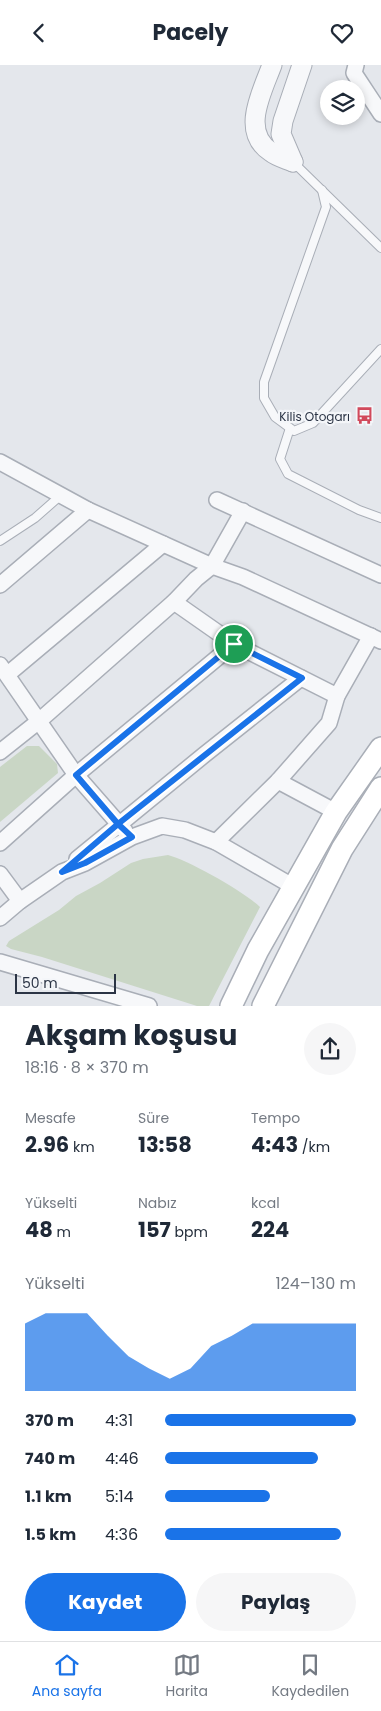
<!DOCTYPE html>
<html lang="tr">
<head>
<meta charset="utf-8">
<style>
	body { margin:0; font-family:Poppins,sans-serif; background:#f6f6f7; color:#1f2937; height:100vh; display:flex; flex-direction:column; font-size:19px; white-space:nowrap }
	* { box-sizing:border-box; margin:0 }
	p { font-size:16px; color:#747a83 }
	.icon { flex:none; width:28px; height:28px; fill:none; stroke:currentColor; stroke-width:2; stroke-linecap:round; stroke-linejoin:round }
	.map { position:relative; height:941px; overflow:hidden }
	.panel { display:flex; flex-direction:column; background:#fff; flex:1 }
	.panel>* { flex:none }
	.fabs { position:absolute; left:320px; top:15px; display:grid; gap:10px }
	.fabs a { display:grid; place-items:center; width:45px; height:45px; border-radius:50%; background:#fff; box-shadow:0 2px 8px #0003; font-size:25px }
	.scale { position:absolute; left:15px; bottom:12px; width:101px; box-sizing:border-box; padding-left:5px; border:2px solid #2b3445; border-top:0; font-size:14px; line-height:18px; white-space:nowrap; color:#2b3445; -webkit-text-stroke:4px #f4f6f9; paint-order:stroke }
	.pin { position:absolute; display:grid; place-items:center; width:42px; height:42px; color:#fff; margin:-21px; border:2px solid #fff; border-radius:50%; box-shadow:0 1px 5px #0007 }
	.round { display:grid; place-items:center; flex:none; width:52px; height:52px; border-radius:26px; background:#f6f6f7 }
	.headline { display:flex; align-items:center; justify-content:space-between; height:85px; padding:0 25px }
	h1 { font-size:28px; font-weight:700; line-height:38px }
	.stats { display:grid; grid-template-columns:repeat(3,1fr); gap:8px; height:85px; padding:5px 25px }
	.stats div { display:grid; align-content:center }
	.stats b { font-size:21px; font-weight:700 }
	.stats small { font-size:14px; font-weight:400 }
	.stats p { font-size:14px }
	.chart { height:140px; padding:10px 25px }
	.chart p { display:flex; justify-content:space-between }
	.chart svg { width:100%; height:90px; margin-top:5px; fill:#1a73e8; opacity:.7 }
	.primary-button { display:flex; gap:10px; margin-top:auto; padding:10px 25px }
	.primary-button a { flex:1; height:58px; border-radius:30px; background:#1a73e8; color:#fff; font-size:20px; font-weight:700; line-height:58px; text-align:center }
	.primary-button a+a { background:#f6f6f7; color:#1f2937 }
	ul { padding:0 25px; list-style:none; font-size:16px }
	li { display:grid; grid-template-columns:80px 60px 1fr; align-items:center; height:38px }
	li i { height:12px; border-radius:6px; background:#1a73e8 }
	header { display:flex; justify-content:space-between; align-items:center; height:65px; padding:0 25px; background:#fff; font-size:22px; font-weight:700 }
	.tabs { display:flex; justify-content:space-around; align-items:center; height:70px; border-top:1px solid #e0e1e3; background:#fff; font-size:14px; color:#747a83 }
	.tabs a { display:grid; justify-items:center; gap:2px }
	.tabs .on { color:#1a73e8 }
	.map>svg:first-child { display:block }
</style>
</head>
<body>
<header><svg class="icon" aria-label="back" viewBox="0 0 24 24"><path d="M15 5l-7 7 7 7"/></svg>Pacely<svg class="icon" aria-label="heart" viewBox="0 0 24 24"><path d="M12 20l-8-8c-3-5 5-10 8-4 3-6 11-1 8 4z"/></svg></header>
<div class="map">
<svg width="381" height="941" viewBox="0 0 381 941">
	<rect width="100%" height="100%" fill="#e4e7ec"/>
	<g fill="#c9d6c5">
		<polygon points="27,681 39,681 57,699 58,708 0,757 0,702"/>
		<path d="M168,790c20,5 77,37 92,52l-51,99h-12l-155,-49 -31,-8 -5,-3 3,-5 50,-31 17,-14 24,-13 31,-20 12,-4z"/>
	</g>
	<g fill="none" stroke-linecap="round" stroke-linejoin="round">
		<defs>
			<g id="service">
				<polyline points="293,97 381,183"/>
				<polyline points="322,125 326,142 264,317 264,333 275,352 294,366 313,358 381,284"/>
				<polyline points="290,363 280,394 288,409 359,445 381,453"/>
				<polyline points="0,476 35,453 60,431"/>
			</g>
			<g id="minor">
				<polyline points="356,0 354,8 381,49"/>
				<polyline points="0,397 88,445 212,501 243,512 381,576"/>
				<polyline points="217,435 381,510"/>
				<polyline points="0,520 88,445"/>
				<polyline points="174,537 234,579 337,631"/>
				<polyline points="0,600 76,710 125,766"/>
				<polyline points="8,609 163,479"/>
				<polyline points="0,687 39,656 174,537 196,514 212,501 243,446"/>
				<polyline points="278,716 336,747"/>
				<polyline points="216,777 278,716 329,658 337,631 371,571"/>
				<polyline points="0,778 76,710 234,579"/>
				<polyline points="77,794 204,690 301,613"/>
				<polyline points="0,809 20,836"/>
				<polyline points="0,853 20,836 62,807 85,798 132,772 162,761 185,765 216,777 294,822"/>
				<polyline points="0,897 149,941"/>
			</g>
			<g id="tertiary">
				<path d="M272,0c-10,27 -32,67 -1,87 6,5 15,7 22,10"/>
				<polyline points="293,97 281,69 283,56 302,0"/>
			</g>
			<g id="secondary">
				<polyline points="231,941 258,885 336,747 381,683"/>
				<polyline points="263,941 342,784 381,723"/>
			</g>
		</defs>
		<use href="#service" stroke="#a9aeb7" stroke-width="10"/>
		<use href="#minor" stroke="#a9aeb7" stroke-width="18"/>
		<use href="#tertiary" stroke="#a9aeb7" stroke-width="21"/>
		<use href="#secondary" stroke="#a9aeb7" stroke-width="24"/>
		<use href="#service" stroke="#f7f8fa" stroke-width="8"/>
		<use href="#minor" stroke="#f7f8fa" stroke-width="15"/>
		<use href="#tertiary" stroke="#f7f8fa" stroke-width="19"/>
		<use href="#secondary" stroke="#fff" stroke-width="21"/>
	</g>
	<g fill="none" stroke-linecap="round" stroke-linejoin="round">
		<defs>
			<polyline id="route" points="234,579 76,710 118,759 62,807 85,798 132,772 118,759 302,613 234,579"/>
		</defs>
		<use href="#route" stroke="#fff" stroke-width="10"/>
		<use href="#route" stroke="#1a73e8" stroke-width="6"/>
	</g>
	<defs>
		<symbol id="bus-bare" viewBox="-9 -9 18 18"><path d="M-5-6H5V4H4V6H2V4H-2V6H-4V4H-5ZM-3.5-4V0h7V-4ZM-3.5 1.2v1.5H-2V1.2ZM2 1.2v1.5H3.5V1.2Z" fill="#d1495b" stroke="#f4f6f9" stroke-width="2.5" paint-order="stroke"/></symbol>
	</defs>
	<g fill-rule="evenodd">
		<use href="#bus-bare" x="352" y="338" width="25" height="25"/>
	</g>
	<g text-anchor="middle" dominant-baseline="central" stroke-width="4.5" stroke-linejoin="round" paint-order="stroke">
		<g font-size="12" fill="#2b3445" stroke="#f4f6f9" text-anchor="end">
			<text x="350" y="351">Kilis Otogarı</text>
		</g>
	</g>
</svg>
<div class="fabs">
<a><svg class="icon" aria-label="layers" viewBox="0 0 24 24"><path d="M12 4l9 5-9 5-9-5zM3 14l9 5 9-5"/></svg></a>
</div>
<div class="scale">50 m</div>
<div class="pin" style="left:234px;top:579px;background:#1e9e55"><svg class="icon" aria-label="arrive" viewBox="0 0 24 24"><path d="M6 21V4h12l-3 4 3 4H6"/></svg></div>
</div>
<section class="panel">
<div class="headline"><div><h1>Akşam koşusu</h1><p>18:16 · 8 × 370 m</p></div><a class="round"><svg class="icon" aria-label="share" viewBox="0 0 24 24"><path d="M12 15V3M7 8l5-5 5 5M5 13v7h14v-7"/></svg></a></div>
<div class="stats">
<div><p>Mesafe</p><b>2.96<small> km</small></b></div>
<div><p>Süre</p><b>13:58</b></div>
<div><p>Tempo</p><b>4:43<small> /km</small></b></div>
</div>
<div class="stats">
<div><p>Yükselti</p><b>48<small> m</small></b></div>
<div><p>Nabız</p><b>157<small> bpm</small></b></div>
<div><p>kcal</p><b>224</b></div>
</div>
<div class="chart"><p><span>Yükselti</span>124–130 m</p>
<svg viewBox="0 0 160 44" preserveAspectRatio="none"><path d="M0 44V11L10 6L20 6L30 6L40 17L50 27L60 33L70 38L80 33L90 22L100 17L110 11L120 11L130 11L140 11L150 11L160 11V44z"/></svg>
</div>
<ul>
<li><b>370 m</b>4:31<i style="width:100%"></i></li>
<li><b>740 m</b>4:46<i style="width:80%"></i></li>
<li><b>1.1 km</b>5:14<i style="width:55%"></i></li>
<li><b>1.5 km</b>4:36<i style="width:92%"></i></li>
</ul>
<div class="primary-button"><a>Kaydet</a><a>Paylaş</a></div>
</section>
<nav class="tabs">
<a class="on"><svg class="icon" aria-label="home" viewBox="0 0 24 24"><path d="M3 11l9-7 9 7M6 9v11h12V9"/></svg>Ana sayfa</a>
<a><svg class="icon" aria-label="map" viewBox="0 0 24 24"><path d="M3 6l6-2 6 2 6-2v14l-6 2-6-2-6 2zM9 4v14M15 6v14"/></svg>Harita</a>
<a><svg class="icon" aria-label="saved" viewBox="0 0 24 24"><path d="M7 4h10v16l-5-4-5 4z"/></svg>Kaydedilen</a>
</nav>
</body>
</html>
